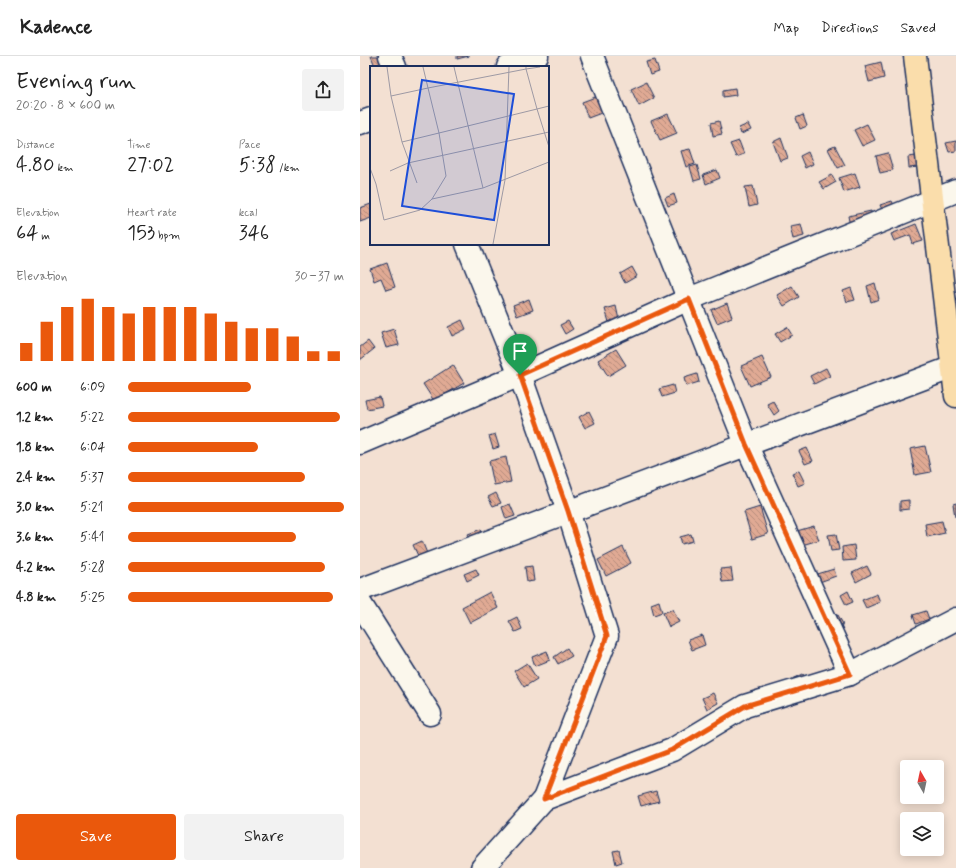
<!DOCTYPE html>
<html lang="en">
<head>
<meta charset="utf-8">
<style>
	body { margin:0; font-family:Mynerve,sans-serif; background:#f2f2f2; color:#222; height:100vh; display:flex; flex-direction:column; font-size:15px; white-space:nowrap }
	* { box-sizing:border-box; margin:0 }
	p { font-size:13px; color:#767676 }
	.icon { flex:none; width:22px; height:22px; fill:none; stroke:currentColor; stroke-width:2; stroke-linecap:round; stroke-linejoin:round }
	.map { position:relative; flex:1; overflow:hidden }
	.details { display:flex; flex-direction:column; background:#fff; width:360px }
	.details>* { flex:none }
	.needle { width:26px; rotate:351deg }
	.controls { position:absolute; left:540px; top:704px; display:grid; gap:8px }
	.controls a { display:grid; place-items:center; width:44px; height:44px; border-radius:4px; background:#fff; box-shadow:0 2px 10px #0003; font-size:20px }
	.pin { position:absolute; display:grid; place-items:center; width:34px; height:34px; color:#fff; margin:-41px -17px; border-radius:50% 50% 50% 0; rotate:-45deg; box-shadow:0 0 4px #0007 }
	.pin .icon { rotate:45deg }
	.round { display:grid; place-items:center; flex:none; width:42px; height:42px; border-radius:4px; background:#f2f2f2 }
	.headline { display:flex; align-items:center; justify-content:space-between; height:68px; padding:0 16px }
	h1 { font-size:22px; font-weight:600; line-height:30px }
	.metrics { display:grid; grid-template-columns:repeat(3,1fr); gap:6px; height:68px; padding:4px 16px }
	.metrics div { display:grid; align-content:center }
	.metrics b { font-size:20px; font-weight:600 }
	.metrics small { font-size:11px; font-weight:400 }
	.metrics p { font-size:11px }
	.chart { height:112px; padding:8px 16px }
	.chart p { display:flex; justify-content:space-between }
	.chart svg { width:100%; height:72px; margin-top:4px; stroke:#ea580c; stroke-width:6 }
	.button { display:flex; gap:8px; margin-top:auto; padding:8px 16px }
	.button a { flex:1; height:46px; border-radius:4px; background:#ea580c; color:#fff; font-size:16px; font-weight:600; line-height:46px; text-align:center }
	.button a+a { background:#f2f2f2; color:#222 }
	ul { padding:0 16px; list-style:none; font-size:13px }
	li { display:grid; grid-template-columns:64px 48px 1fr; align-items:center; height:30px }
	li i { height:10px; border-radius:5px; background:#ea580c }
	header { display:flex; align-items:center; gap:24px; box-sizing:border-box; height:56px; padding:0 20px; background:#fff; border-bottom:1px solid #e0e0e0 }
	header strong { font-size:19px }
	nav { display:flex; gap:22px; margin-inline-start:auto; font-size:14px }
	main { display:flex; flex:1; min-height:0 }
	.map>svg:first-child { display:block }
</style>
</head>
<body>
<header>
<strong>Kadence</strong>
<nav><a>Map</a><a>Directions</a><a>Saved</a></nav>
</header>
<main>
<section class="details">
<div class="headline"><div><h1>Evening run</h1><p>20:20 · 8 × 600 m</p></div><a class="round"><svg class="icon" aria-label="share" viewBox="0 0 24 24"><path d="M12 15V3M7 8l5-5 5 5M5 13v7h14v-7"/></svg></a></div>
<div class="metrics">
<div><p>Distance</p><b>4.80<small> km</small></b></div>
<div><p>Time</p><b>27:02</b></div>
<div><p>Pace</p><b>5:38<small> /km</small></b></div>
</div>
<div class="metrics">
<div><p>Elevation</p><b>64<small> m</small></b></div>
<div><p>Heart rate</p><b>153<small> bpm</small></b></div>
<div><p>kcal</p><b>346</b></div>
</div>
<div class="chart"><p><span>Elevation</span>30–37 m</p>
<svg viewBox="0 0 160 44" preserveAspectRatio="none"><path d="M5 44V33M15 44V20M25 44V11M35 44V6M45 44V11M55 44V15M65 44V11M75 44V11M85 44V11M95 44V15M105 44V20M115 44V24M125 44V24M135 44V29M145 44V38M155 44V38"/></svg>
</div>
<ul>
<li><b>600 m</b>6:09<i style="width:57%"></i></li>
<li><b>1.2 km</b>5:22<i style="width:98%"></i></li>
<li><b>1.8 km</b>6:04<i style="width:60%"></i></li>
<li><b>2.4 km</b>5:37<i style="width:82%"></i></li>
<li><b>3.0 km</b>5:21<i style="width:100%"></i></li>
<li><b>3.6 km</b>5:41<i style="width:78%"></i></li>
<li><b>4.2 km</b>5:28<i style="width:91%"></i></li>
<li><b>4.8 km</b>5:25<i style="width:95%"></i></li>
</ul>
<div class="button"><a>Save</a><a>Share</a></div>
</section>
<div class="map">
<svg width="596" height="812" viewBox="0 0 596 812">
	<defs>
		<pattern id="building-back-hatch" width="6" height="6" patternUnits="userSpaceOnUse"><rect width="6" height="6" fill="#e0aa94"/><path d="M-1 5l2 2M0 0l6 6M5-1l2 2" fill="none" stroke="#b58b7c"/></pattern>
	</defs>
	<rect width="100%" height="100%" fill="#f3e0d2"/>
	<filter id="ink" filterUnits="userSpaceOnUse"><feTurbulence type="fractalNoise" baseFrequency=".025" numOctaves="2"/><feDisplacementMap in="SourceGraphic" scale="8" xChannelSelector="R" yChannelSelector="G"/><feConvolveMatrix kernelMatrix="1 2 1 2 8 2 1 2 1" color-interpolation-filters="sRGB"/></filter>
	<g filter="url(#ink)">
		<g fill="url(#building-back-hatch)" stroke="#1b2f5e">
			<polygon points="11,0 21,0 24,7 15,10"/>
			<polygon points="97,0 109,0 97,3"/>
			<polygon points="295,4 299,16 290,19 286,6"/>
			<polygon points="521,6 524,22 509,26 505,10"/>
			<polygon points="286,26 294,42 279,50 271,33"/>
			<polygon points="375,32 376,39 363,41 363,34"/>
			<polygon points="238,40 244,56 228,62 222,46"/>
			<polygon points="308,58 317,77 300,84 291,65"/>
			<polygon points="443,59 447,70 440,73 436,62"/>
			<polygon points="359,65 362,78 353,80 351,67"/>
			<polygon points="388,68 391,74 381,78 379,72"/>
			<polygon points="507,68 515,84 502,90 494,74"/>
			<polygon points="421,82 428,102 420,105 413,86"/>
			<polygon points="379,85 384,98 376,101 370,88"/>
			<polygon points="596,85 596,95 589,96 586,87"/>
			<polygon points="475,90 485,109 478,112 468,93"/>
			<polygon points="330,93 335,108 326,111 321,95"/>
			<polygon points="448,96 453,108 445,112 440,100"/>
			<polygon points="528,97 533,114 520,117 516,100"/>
			<polygon points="556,100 558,111 549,112 548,101"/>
			<polygon points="337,109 341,123 334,125 330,111"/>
			<polygon points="357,114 360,122 346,128 343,119"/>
			<polygon points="495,117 500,131 484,136 479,122"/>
			<polygon points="472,119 476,126 464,133 459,126"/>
			<polygon points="393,130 397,149 389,151 385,131"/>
			<polygon points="314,138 317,147 308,150 305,142"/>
			<polygon points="532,145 535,151 523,156 520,149"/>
			<polygon points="11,148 11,162 0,166 0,152"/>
			<polygon points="511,155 513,165 490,170 488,160"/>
			<polygon points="441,168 444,180 433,183 430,170"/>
			<polygon points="556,168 563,185 553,188 550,179 534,185 531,178"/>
			<polygon points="27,207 35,231 26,234 21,222 14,225 10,213"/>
			<polygon points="378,209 382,217 362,227 358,218"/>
			<polygon points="272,211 277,220 265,227 260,218"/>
			<polygon points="515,227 519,243 511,246 507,230"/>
			<polygon points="432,230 439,241 424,250 417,239"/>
			<polygon points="491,232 495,244 487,246 483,235"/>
			<polygon points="169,243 173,254 157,260 153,249"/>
			<polygon points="367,247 372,261 357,267 351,254"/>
			<polygon points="256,250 259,264 249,266 245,253"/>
			<polygon points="102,264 106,273 92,280 88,271"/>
			<polygon points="208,265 213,273 205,278 200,269"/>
			<polygon points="427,271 432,279 420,286 415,278"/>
			<polygon points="34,273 39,289 26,292 21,277"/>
			<polygon points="8,285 14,293 0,304 0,291"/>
			<polygon points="256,293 266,309 248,320 238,304"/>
			<polygon points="402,301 411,321 390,330 381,310"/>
			<polygon points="93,309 104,327 74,345 63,328"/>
			<polygon points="466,312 470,320 454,328 450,320"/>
			<polygon points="337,318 339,326 326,330 324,322"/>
			<polygon points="313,329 315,337 302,341 299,333"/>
			<polygon points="20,341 22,350 7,353 5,344"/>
			<polygon points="413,345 419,355 414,359 407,348"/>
			<polygon points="229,355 235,367 225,372 219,361"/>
			<polygon points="135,378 139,391 133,393 129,380"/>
			<polygon points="565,390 571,416 555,419 550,393"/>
			<polygon points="447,392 453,405 445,408 439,395"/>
			<polygon points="146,401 151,426 134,429 129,405"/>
			<polygon points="439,415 445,427 438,430 432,417"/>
			<polygon points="136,437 141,447 133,450 128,441"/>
			<polygon points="549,444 549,453 540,454 540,445"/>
			<polygon points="596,447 596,460 595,461 593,448"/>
			<polygon points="150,448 155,460 146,463 142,451"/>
			<polygon points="400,451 408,478 392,483 384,456"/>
			<polygon points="582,465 585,477 567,481 565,468"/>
			<polygon points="454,470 459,484 435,491 430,477"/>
			<polygon points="121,473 125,482 112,487 108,478"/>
			<polygon points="331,478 333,485 322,488 320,481"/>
			<polygon points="476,478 479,494 471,495 468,479"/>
			<polygon points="62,485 68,500 60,504 53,489"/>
			<polygon points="494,489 496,504 483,505 482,491"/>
			<polygon points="263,491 271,507 246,520 238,504"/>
			<polygon points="172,510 174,525 167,526 165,511"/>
			<polygon points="507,510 511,518 496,526 492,517"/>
			<polygon points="371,512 373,525 362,526 360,513"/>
			<polygon points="116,513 119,519 107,525 104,518"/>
			<polygon points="474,513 476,520 454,528 451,520"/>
			<polygon points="488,535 493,546 486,549 481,539"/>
			<polygon points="130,536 138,552 110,567 102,551"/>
			<polygon points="517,538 520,546 506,552 502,544"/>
			<polygon points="299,545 302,556 294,559 291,548"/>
			<polygon points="313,553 319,566 309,571 303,557"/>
			<polygon points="566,555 569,563 556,568 553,559"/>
			<polygon points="478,559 483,568 471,574 466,565"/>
			<polygon points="157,561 162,573 155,576 149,565"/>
			<polygon points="342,579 345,589 332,594 328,584"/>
			<polygon points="207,592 212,600 198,608 194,601"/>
			<polygon points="187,595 190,604 175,610 172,601"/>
			<polygon points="167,607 177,623 164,631 154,615"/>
			<polygon points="443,618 447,625 431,624"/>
			<polygon points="353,637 358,647 347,653 342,642"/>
			<polygon points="296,735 299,745 281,750 278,740"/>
			<polygon points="259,794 262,806 256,808 253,795"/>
		</g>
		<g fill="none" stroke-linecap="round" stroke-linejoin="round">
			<defs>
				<g id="minor">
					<polyline points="30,0 35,11"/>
					<polyline points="232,0 386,388 490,618"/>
					<polyline points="148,11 177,0"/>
					<polyline points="0,67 11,63"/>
					<polyline points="107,188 160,319 329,243 596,135"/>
					<polyline points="0,387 160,319 208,455 247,580 184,743"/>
					<polyline points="0,534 596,310"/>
					<polyline points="0,547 70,658"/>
					<polyline points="122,812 184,743 312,694 385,650 490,618 596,563"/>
				</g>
				<polyline id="major" points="555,0 596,340"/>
			</defs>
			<use href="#minor" stroke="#1b2f5e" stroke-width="25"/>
			<use href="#major" stroke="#1b2f5e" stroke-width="25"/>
			<use href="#minor" stroke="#fbf7ec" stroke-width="22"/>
			<use href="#major" stroke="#faddab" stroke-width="22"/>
		</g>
	</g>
	<g fill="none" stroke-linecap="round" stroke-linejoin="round" filter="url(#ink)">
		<defs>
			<polygon id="route" points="329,243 386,388 490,618 385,650 312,694 184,743 247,580 208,455 160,319"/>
		</defs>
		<use href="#route" stroke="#fff" stroke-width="8"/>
		<use href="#route" stroke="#ea580c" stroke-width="5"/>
	</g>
	<g transform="translate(10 10)">
		<rect width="179" height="179" fill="#f3e0d2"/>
		<path fill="none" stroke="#9d99a4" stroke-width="1" d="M17,1l4,29 37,-8 -5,-21M84,1l29,121M156,1v2l-98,19 11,45 98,-24 12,38M170,1l-14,2 11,40 12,-3M21,30l11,46 37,-9 7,43 -14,23M32,76l15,41M0,102l6,16 8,36 36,-10 12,-11 51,-11 66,-26M20,105l18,-8 141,-31M123,178l12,-64 4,-113"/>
		<path fill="#1d4ed8" fill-opacity="0.15" stroke="#1d4ed8" stroke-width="2" d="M52,14l92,14 -20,126 -92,-14z"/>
		<rect width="179" height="179" fill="none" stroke="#1b2f5e" stroke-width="2"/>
	</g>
</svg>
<div class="controls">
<a><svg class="needle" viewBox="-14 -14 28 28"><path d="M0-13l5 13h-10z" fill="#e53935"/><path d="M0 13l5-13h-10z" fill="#767676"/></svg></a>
<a><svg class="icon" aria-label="layers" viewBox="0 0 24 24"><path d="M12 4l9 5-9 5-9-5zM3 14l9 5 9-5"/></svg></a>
</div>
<div class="pin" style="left:160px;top:319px;background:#1e9e55"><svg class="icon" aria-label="arrive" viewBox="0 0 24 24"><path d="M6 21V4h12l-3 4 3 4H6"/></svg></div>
</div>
</main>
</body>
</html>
